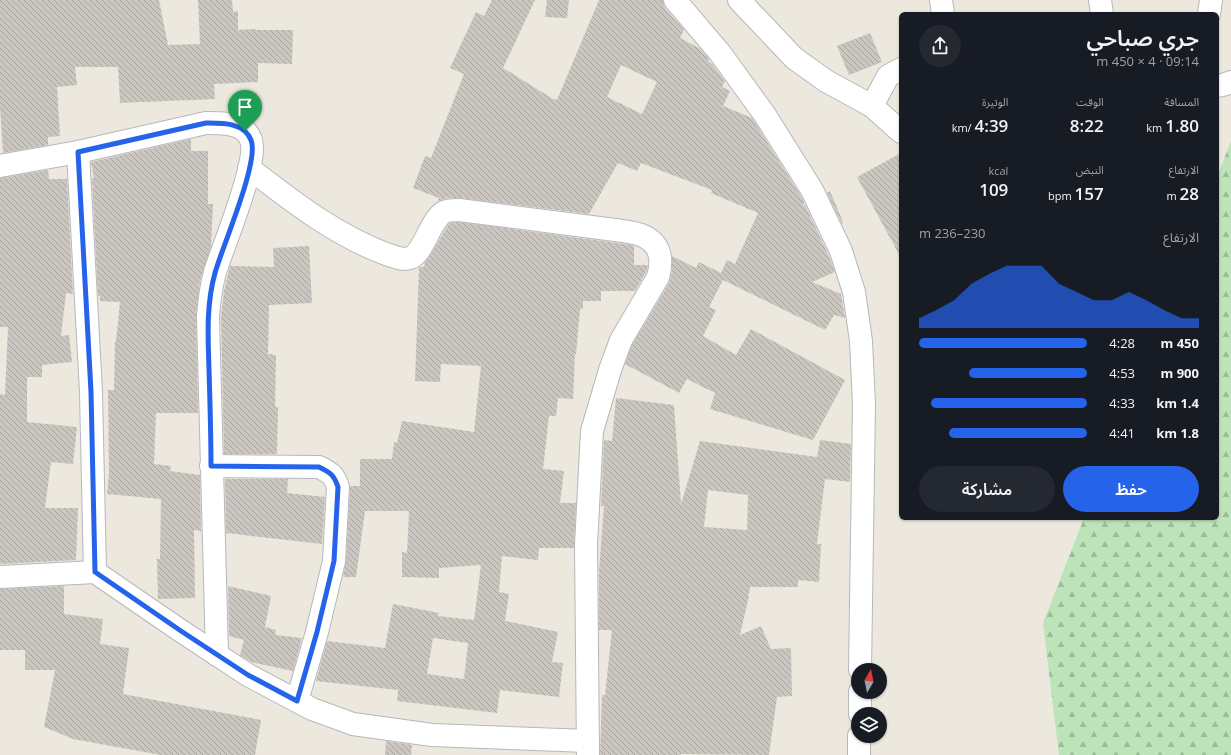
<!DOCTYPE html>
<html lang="ar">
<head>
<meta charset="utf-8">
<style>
	body { margin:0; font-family:"Open Sans","Noto Sans Arabic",sans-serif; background:#242831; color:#f1f3f6; direction:rtl; height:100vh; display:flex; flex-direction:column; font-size:15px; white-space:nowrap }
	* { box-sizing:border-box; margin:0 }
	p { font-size:13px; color:#9ea1a6 }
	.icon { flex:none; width:22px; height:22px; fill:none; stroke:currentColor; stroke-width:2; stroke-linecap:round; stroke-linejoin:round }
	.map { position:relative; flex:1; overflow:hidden; direction:ltr }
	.details { position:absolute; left:899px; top:12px; width:320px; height:508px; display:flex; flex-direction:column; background:#171b24; border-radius:6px; box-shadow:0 1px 3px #0004; direction:rtl }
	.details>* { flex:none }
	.needle { width:26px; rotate:9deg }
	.tools { position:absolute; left:851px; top:663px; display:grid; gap:8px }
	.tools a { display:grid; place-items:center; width:36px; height:36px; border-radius:50%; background:#171b24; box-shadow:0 1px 3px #0004; font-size:20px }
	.pin { position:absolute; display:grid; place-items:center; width:34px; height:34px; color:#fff; margin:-41px -17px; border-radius:50% 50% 50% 0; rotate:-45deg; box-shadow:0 0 4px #0007 }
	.pin .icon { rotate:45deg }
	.round { display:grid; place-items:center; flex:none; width:42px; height:42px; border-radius:21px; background:#242831 }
	.summary { display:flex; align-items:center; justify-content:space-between; height:68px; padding:0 20px }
	h1 { font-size:22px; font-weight:600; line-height:30px }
	.figures { display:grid; grid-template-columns:repeat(3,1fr); gap:6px; height:68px; padding:4px 20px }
	.figures div { display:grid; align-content:center }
	.figures b { font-size:17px; font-weight:600 }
	.figures small { font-size:11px; font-weight:400 }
	.figures p { font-size:11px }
	.chart { height:112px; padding:8px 20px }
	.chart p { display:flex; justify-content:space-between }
	.chart svg { width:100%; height:72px; margin-top:4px; fill:#2563eb; opacity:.7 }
	.action { display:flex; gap:8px; margin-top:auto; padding:8px 20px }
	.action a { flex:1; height:46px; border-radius:24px; background:#2563eb; color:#fff; font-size:16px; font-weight:600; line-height:46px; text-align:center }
	.action a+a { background:#242831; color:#f1f3f6 }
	ul { padding:0 20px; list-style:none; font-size:13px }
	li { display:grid; grid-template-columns:64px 48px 1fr; align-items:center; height:30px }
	li i { height:10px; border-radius:5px; background:#2563eb }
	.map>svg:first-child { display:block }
</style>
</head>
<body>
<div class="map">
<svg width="1231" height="755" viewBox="0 0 1231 755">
	<defs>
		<pattern id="forest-firs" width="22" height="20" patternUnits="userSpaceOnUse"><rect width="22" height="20" fill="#bde4b9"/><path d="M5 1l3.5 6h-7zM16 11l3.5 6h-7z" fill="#9cbc9a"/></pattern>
		<pattern id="building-back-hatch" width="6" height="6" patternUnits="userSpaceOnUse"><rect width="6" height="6" fill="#cbc6c0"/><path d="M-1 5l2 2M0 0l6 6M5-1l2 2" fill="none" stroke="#a8a49f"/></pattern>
	</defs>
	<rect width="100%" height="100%" fill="#ece8de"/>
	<polygon fill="url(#forest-firs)" points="1231,141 1231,755 1059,755 1043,623 1084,518 1217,518 1217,177"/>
	<g fill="url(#building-back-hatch)" fill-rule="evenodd">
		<polygon points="0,0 159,0 168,45 200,44 198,0 232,0 233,12 238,11 238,30 256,29 256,30 293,30 292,64 258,63 258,82 214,84 215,99 120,103 118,67 75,67 77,85 57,87 60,136 48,137 48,145 3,153 0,106"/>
		<path d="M492,0h43l-32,68 50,31 4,1 42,-100h64l2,8 19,22 -4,8 19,10 10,11 -1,2 4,3 13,17 -3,6 8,4 -7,15 29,12 49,78 3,6 -1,4 2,-1 24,51 6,16 -23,10 29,12 4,24 -11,-3 -9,15 -102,-50 -14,27 7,3 -13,26 33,19 15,-26 94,51 -32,60 -103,-31 5,-16 -28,-14 -8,14 -54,-29 7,-19 37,-62 3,-11v-16l24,12 3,-6 22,11 6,-13 8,4 23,-51 -47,-20 1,-3 -71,-27 -4,8 -19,-8 -29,51 -129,-16h-13l-9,3 1,-3 -26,-10 12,-32 6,2 33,-84 -14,-6 26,-56 8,4zM621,65l36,17 -15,32 -35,-17z"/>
		<polygon points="547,0 569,0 567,18 545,17"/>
		<polygon points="870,33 882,62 849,75 837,46"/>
		<polygon points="191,139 191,151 208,151 208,204 213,204 211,247 200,281 196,316 198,413 156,413 154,464 171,466 170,471 200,475 201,531 194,530 195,598 158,599 157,559 160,559 161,499 107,494 109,474 108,390 114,390 115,341 116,341 120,302 100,301 100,296 98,296 92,178 94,178 91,162"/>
		<polygon points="901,153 901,258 857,177"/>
		<polygon points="48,170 49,179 67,179 73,294 66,293 61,336 69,335 72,362 42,365 42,377 27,377 27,422 77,427 73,464 51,462 45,508 78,508 76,560 0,564 0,394 5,395 8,327 0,327 0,178"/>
		<polygon points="830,191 843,222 842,224 827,193"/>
		<path d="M458,222l174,23 2,1v19h14l-2,7 -11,19h-34v10h-18v8h-3l-4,45h-1l-2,45 -15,-1 -2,18h-7l-6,53 21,2 -4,32h16l-2,45h-35l-1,12 -36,-4 -3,36 10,2 -4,27 53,11 -6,30 11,1 -4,34 -59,-7 -3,23 -100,-12 1,-11 -82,-9 11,-40 58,7 8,-44 46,9 -1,3 36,4 7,-55 -42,3v10l-37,-1v-25l5,1 2,-42h-44l-9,66h-13l3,-15 4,-76h10v-27h32l2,-17 3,1 5,-22 72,11 7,-66 -40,-2 -1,18 -25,-1 4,-114h5l1,-5 5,-6 18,-31 2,-2zM433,638l35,5 -4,36 -37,-5z"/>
		<polygon points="309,246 312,303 269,305 268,354 276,355 275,407 278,407 277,454 224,454 221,317 224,291 230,266 274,267 273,248"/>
		<path d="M616,398l58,7 7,99 19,-63 117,16 3,-17 31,4 -1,38 -25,-3 -8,65h4l-2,38 -21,-2v7h-48l-1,7h-1l1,2 -9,39 21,-9 10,23 20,-1 1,48 -15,1 -8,58 -88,-1v1h-81l2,-60h3l7,-65h-13v-59l5,-65h-3l3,-66 8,1zM708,490l40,5 -1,35 -43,-3z"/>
		<polygon points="225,479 288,479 287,493 325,497 322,544 226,533"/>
		<polygon points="64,586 64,614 103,619 100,644 129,648 123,694 261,720 255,755 161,755 73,739 44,727 55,670 25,670 25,650 0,650 0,589"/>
		<polygon points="228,586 271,596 265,627 276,630 275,635 302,638 293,671 251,662 240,655 244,640 229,636"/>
		<polygon points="386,741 412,745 411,755 385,755"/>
	</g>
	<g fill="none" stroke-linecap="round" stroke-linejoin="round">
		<defs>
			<g id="street">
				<polyline points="675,0 720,53 765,115 812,190 841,251 854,292 861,341 864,404 860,670"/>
				<polyline points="739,0 794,58 826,81 872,106 901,132"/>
				<polyline points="941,0 943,14"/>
				<polyline points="1100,0 1102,14"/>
				<polyline points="1209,14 1211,0"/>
				<polyline points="1217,86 1223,85 1231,82"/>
				<polyline points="872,106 888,76 901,69"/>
				<polyline points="78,152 91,392 95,572"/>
				<path d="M0,166l78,-14 128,-29c15,0 39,-1 45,17 8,22 -28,106 -36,132 -4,15 -6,30 -7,45l9,338"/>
				<path d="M249,168c43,33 86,67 137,86 8,2 16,7 24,4 14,-5 20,-38 34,-46 4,-2 11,-2 15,-2l164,21c6,1 13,2 18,4 20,8 22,24 17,42l-37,63 -11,30 -18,61 -6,114 2,210"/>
				<path d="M211,466l108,1c12,6 15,8 19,20l-4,74 -17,71 -20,69"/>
				<polyline points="0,577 95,572 181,631 248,675 312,709 353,724 432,735 588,741"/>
				<polyline points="860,714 860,692"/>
				<polyline points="859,755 859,736"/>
			</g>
		</defs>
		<use href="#street" stroke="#b5b8bc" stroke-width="24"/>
		<use href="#street" stroke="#fff" stroke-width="22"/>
	</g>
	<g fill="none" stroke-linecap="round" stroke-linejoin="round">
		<defs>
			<path id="route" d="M206,123c15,0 38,-1 45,17 9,21 -29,107 -36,133 -9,32 -7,64 -6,96 1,33 2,65 2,97l108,1c12,6 15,8 19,20l-4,74 -17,71 -20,69 -49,-26 -67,-44 -86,-59 -4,-180 -13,-240z"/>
		</defs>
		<use href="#route" stroke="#fff" stroke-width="8"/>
		<use href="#route" stroke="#2563eb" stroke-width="5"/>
	</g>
</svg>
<div class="tools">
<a><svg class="needle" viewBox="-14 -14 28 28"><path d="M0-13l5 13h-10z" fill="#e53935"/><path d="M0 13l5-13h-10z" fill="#9ea1a6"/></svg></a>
<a><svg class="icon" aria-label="layers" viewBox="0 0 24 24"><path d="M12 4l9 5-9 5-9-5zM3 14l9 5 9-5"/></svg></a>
</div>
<div class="pin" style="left:245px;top:131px;background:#1e9e55"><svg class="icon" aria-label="arrive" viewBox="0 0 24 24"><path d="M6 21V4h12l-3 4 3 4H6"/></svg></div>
<section class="details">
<div class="summary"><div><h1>جري صباحي</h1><p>09:14 · 4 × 450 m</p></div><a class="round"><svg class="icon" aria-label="share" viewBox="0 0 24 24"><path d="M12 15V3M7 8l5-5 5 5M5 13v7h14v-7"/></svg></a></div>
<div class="figures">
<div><p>المسافة</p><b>1.80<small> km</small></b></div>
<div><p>الوقت</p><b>8:22</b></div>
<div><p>الوتيرة</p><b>4:39<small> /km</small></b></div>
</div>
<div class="figures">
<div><p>الارتفاع</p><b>28<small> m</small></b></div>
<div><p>النبض</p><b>157<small> bpm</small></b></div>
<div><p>kcal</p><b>109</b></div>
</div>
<div class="chart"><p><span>الارتفاع</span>230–236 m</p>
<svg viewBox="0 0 160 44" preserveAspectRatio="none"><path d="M0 44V38L10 33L20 27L30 17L40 11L50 6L60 6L70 6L80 17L90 22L100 27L110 27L120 22L130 27L140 33L150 38L160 38V44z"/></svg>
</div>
<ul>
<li><b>450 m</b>4:28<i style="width:100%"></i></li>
<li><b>900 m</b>4:53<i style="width:70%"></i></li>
<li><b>1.4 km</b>4:33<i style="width:93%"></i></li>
<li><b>1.8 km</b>4:41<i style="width:82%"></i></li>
</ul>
<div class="action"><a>حفظ</a><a>مشاركة</a></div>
</section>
</div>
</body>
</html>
